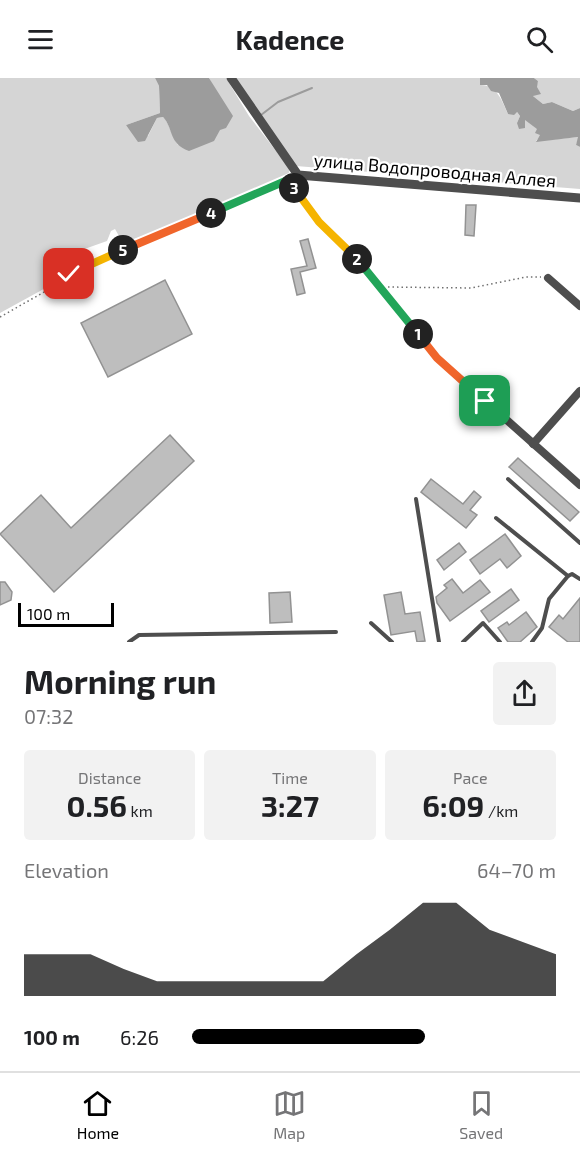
<!DOCTYPE html>
<html lang="en">
<head>
<meta charset="utf-8">
<style>
	body { margin:0; font-family:"Exo 2",sans-serif; background:#f2f2f2; color:#202124; height:100vh; display:flex; flex-direction:column; font-size:22px; white-space:nowrap }
	* { box-sizing:border-box; margin:0 }
	p { font-size:20px; color:#757577 }
	.icon { flex:none; width:33px; height:33px; fill:none; stroke:currentColor; stroke-width:2; stroke-linecap:round; stroke-linejoin:round }
	.map { position:relative; height:564px; overflow:hidden }
	.sheet { display:flex; flex-direction:column; background:#fff; flex:1 }
	.sheet>* { flex:none }
	.scale { position:absolute; left:18px; bottom:15px; width:96px; box-sizing:border-box; padding-left:6px; border:3px solid #000; border-top:0; font-size:16px; line-height:21px; white-space:nowrap; color:#000; -webkit-text-stroke:4px #fff; paint-order:stroke }
	.pin { position:absolute; display:grid; place-items:center; width:51px; height:51px; color:#fff; margin:-26px; border-radius:12px; box-shadow:0 3px 9px #0006 }
	.km { position:absolute; width:30px; height:30px; margin:-15px; border-radius:50%; background:#222; color:#fff; font-size:16px; line-height:30px; text-align:center }
	.round { display:grid; place-items:center; flex:none; width:63px; height:63px; border-radius:6px; background:#f2f2f2 }
	.head { display:flex; align-items:center; justify-content:space-between; height:102px; padding:0 24px }
	h1 { font-size:33px; font-weight:700; line-height:45px }
	.stats { display:grid; grid-template-columns:repeat(3,1fr); gap:9px; height:102px; padding:6px 24px }
	.stats div { display:grid; align-content:center; border-radius:6px; background:#f2f2f2; text-align:center }
	.stats b { font-size:30px; font-weight:700 }
	.stats small { font-size:16px; font-weight:400 }
	.stats p { font-size:16px }
	.chart { height:168px; padding:12px 24px }
	.chart p { display:flex; justify-content:space-between }
	.chart svg { width:100%; height:108px; margin-top:6px; fill:#000; opacity:.7 }
	ul { padding:0 24px; list-style:none; font-size:20px }
	li { display:grid; grid-template-columns:96px 72px 1fr; align-items:center; height:45px }
	li i { height:15px; border-radius:8px; background:#000 }
	header { display:flex; justify-content:space-between; align-items:center; height:78px; padding:0 24px; background:#fff; font-size:27px; font-weight:700 }
	.tab-bar { display:flex; justify-content:space-around; align-items:center; height:84px; border-top:2px solid #e0e0e0; background:#fff; font-size:16px; color:#757577 }
	.tab-bar a { display:grid; justify-items:center; gap:3px }
	.tab-bar .on { color:#000 }
	.map>svg:first-child { display:block }
</style>
</head>
<body>
<header><svg class="icon" aria-label="menu" viewBox="0 0 24 24"><path d="M4 6h16M4 12h16M4 18h16"/></svg>Kadence<svg class="icon" aria-label="search" viewBox="0 0 24 24"><circle cx="10" cy="10" r="6"/><path d="M15 15l6 6"/></svg></header>
<div class="map">
<svg width="580" height="564" viewBox="0 0 580 564">
	<rect width="100%" height="100%" fill="#fff"/>
	<g fill="#d5d5d5">
		<path d="M0,0h155l4,8 1,27 -34,12 22,11 9,-18 6,-1c7,7 8,18 15,28l42,-45 -11,-22h17l23,38 41,53 -2,6 -92,42 -73,26 -8,-14 -4,2 -4,10 -31,11 1,14 -26,19 -51,28z"/>
		<path d="M235,0h245l1,7c16,0 21,16 27,29l8,-3 4,5 -3,7 8,-4 13,10 3,6 -5,6 43,-4 -3,8 4,2v42l-284,-23z"/>
		<polygon points="534,0 580,0 580,30 573,33 552,24 543,26 533,18 538,3"/>
	</g>
	<g fill="#9c9c9c">
		<path d="M155,0h54l24,38 -7,12 -6,2 -6,11 -25,10c-21,-8 -15,-22 -26,-34l-6,1 -12,23 -7,1 -12,-17 34,-12 -1,-27z"/>
		<polygon points="480,0 534,0 538,3 537,9 541,16 533,18 543,26 552,24 573,33 580,30 580,69 576,67 578,59 536,64 540,57 535,55 537,51 525,42 525,50 519,51 517,45 520,38 517,34 514,37 508,36 499,15 491,13 487,7 480,7"/>
	</g>
	<g fill="none" stroke-linecap="round" stroke-linejoin="round">
		<polyline stroke="#9c9c9c" stroke-width="2" points="261,37 278,24 312,10"/>
	</g>
	<g fill="#bebebe" stroke="#929292" stroke-width="1.5">
		<polygon points="466,127 476,127 474,158 465,157"/>
		<polygon points="308,161 316,190 300,194 305,215 297,217 291,191 307,188 300,163"/>
		<polygon points="165,202 192,256 108,299 81,245"/>
		<polygon points="170,357 194,383 54,514 0,456 41,417 71,450"/>
		<polygon points="518,380 579,434 570,443 509,389"/>
		<polygon points="431,401 463,426 474,413 481,419 470,432 477,437 466,450 421,414"/>
		<polygon points="505,456 521,478 507,490 500,481 480,496 470,482"/>
		<polygon points="459,465 466,474 444,492 437,482"/>
		<polygon points="452,501 463,515 480,502 490,514 450,543 437,525 436,519 447,510 444,507"/>
		<polygon points="0,504 5,504 12,514 11,522 0,527"/>
		<polygon points="511,511 519,522 489,544 481,533"/>
		<polygon points="290,514 292,544 270,545 269,515"/>
		<polygon points="401,514 405,536 420,534 425,563 417,564 415,553 391,557 384,517"/>
		<polygon points="580,520 580,564 568,564 549,549 559,537 563,541"/>
		<polygon points="526,534 537,549 520,564 508,564 498,550 507,544 509,547"/>
	</g>
	<g fill="none" stroke-linecap="round" stroke-linejoin="round">
		<g stroke="#707070" stroke-width="1.5" stroke-dasharray="1.5 3" stroke-linecap="butt">
			<polyline points="388,209 471,210 526,199 541,199"/>
			<polyline points="0,239 53,209 69,196 285,103"/>
		</g>
		<g stroke="#4e4e4e" stroke-width="4">
			<polyline points="297,98 290,101 296,115 379,208"/>
			<polyline points="508,401 580,465"/>
			<polyline points="416,421 439,564"/>
			<polyline points="496,440 568,498"/>
			<polyline points="371,545 392,564"/>
			<polyline points="129,564 139,557 336,554"/>
			<polyline points="463,564 483,545 500,564"/>
			<polyline points="532,564 542,550 549,521 568,498 572,496 580,501"/>
		</g>
		<g stroke="#4e4e4e" stroke-width="8">
			<polyline points="548,200 580,228"/>
			<polyline points="379,209 437,280 580,407"/>
			<polyline points="533,366 580,313"/>
		</g>
		<polyline stroke="#4e4e4e" stroke-width="9" points="231,0 298,97 580,120"/>
	</g>
	<g fill="none" stroke-linecap="round" stroke-linejoin="round">
		<defs>
			<polyline id="split-1" points="418,256 437,280 485,323"/>
			<polyline id="split-2" points="357,181 418,256"/>
			<polyline id="split-3" points="294,110 319,144 357,181"/>
			<polyline id="split-4" points="211,135 290,101 294,110"/>
			<polyline id="split-5" points="123,172 211,135"/>
			<polyline id="split-6" points="69,196 123,172"/>
		</defs>
		<use href="#split-1" stroke="#fff" stroke-width="12"/>
		<use href="#split-2" stroke="#fff" stroke-width="12"/>
		<use href="#split-3" stroke="#fff" stroke-width="12"/>
		<use href="#split-4" stroke="#fff" stroke-width="12"/>
		<use href="#split-5" stroke="#fff" stroke-width="12"/>
		<use href="#split-6" stroke="#fff" stroke-width="12"/>
		<use href="#split-1" stroke="#f0652b" stroke-width="8"/>
		<use href="#split-2" stroke="#22a559" stroke-width="8"/>
		<use href="#split-3" stroke="#f5b400" stroke-width="8"/>
		<use href="#split-4" stroke="#22a559" stroke-width="8"/>
		<use href="#split-5" stroke="#f0652b" stroke-width="8"/>
		<use href="#split-6" stroke="#f5b400" stroke-width="8"/>
	</g>
	<g text-anchor="middle" dominant-baseline="central" stroke-width="4.5" stroke-linejoin="round" paint-order="stroke">
		<g font-size="18" fill="#000" stroke="#fff">
			<text transform="translate(435 92) rotate(5)">улица Водопроводная Аллея</text>
		</g>
	</g>
</svg>
<div class="scale">100 m</div>
<div class="pin" style="left:485px;top:323px;background:#1e9e55"><svg class="icon" aria-label="arrive" viewBox="0 0 24 24"><path d="M6 21V4h12l-3 4 3 4H6"/></svg></div>
<div class="pin" style="left:69px;top:196px;background:#d93025"><svg class="icon" aria-label="check" viewBox="0 0 24 24"><path d="M5 12l5 5 9-10"/></svg></div>
<b class="km" style="left:418px;top:256px">1</b>
<b class="km" style="left:357px;top:181px">2</b>
<b class="km" style="left:294px;top:110px">3</b>
<b class="km" style="left:211px;top:135px">4</b>
<b class="km" style="left:123px;top:172px">5</b>
</div>
<section class="sheet">
<div class="head"><div><h1>Morning run</h1><p>07:32</p></div><a class="round"><svg class="icon" aria-label="share" viewBox="0 0 24 24"><path d="M12 15V3M7 8l5-5 5 5M5 13v7h14v-7"/></svg></a></div>
<div class="stats">
<div><p>Distance</p><b>0.56<small> km</small></b></div>
<div><p>Time</p><b>3:27</b></div>
<div><p>Pace</p><b>6:09<small> /km</small></b></div>
</div>
<div class="chart"><p><span>Elevation</span>64–70 m</p>
<svg viewBox="0 0 160 44" preserveAspectRatio="none"><path d="M0 44V27L10 27L20 27L30 33L40 38L50 38L60 38L70 38L80 38L90 38L100 27L110 17L120 6L130 6L140 17L150 22L160 27V44z"/></svg>
</div>
<ul>
<li><b>100 m</b>6:26<i style="width:64%"></i></li>
</ul>
</section>
<nav class="tab-bar">
<a class="on"><svg class="icon" aria-label="home" viewBox="0 0 24 24"><path d="M3 11l9-7 9 7M6 9v11h12V9"/></svg>Home</a>
<a><svg class="icon" aria-label="map" viewBox="0 0 24 24"><path d="M3 6l6-2 6 2 6-2v14l-6 2-6-2-6 2zM9 4v14M15 6v14"/></svg>Map</a>
<a><svg class="icon" aria-label="saved" viewBox="0 0 24 24"><path d="M7 4h10v16l-5-4-5 4z"/></svg>Saved</a>
</nav>
</body>
</html>
